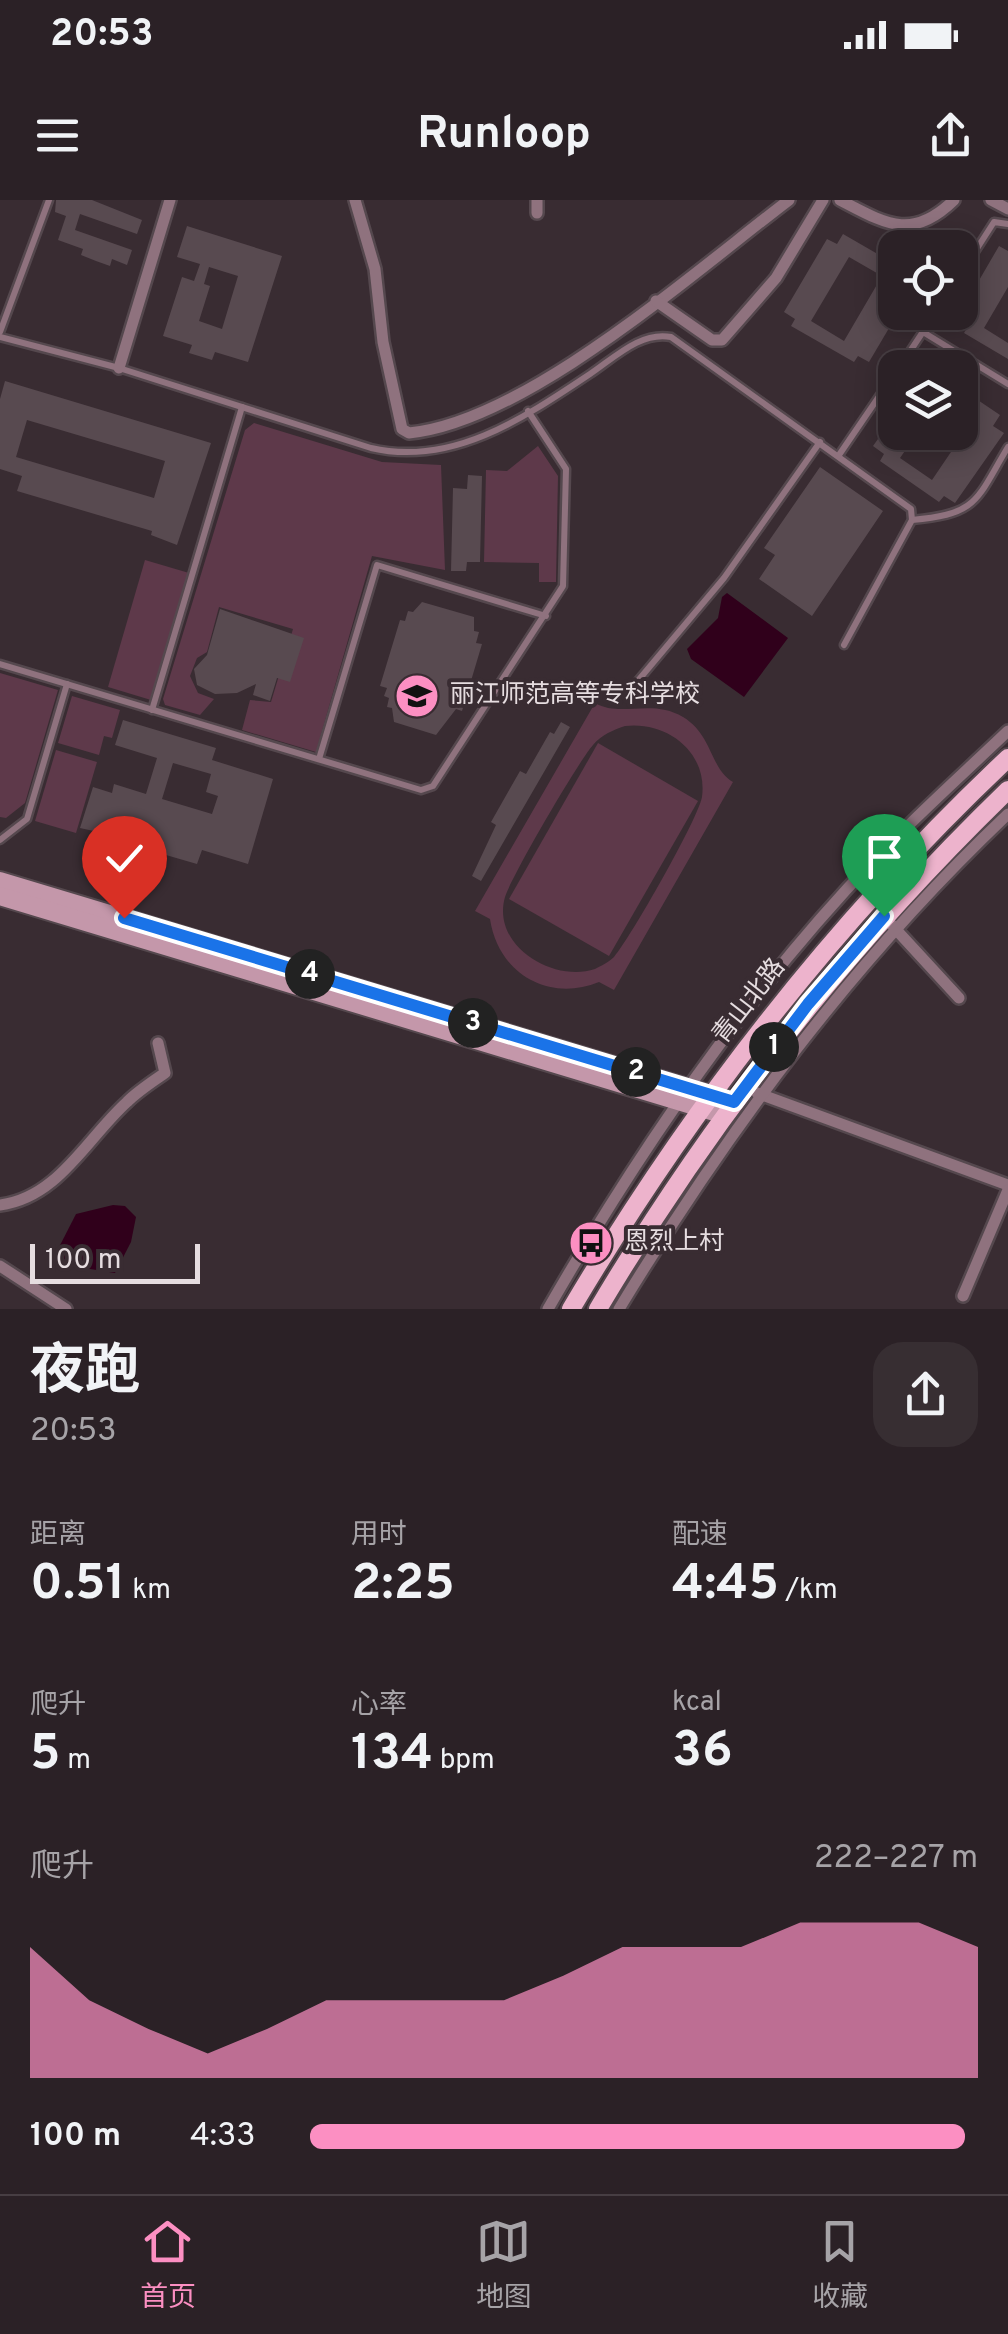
<!DOCTYPE html>
<html lang="zh">
<head>
<meta charset="utf-8">
<style>
	body { margin:0; font-family:Overpass,"Noto Sans SC",sans-serif; background:#372e32; color:#f1f3f6; height:100vh; display:flex; flex-direction:column; font-size:38px; white-space:nowrap }
	* { box-sizing:border-box; margin:0 }
	p { font-size:32px; color:#a6a3a7 }
	.icon { flex:none; width:55px; height:55px; fill:none; stroke:currentColor; stroke-width:2; stroke-linecap:round; stroke-linejoin:round }
	.map { position:relative; height:1109px; overflow:hidden }
	.side { display:flex; flex-direction:column; background:#2b2126; flex:1 }
	.side>* { flex:none }
	.buttons { position:absolute; left:878px; top:30px; display:grid; gap:20px }
	.buttons a { display:grid; place-items:center; width:100px; height:100px; border-radius:20px; background:#2b2126; box-shadow:0 5px 25px #0003,0 0 0 2px #473e43; font-size:50px }
	.scale { position:absolute; left:30px; bottom:25px; width:170px; box-sizing:border-box; padding-left:10px; border:5px solid #e6dde0; border-top:0; font-size:28px; line-height:35px; white-space:nowrap; color:#e6dde0; -webkit-text-stroke:8px #392c32; paint-order:stroke }
	.pin { position:absolute; display:grid; place-items:center; width:85px; height:85px; color:#fff; margin:-102px -42px; border-radius:50% 50% 50% 0; rotate:-45deg; box-shadow:0 0 10px #0007 }
	.pin .icon { rotate:45deg }
	.km { position:absolute; width:50px; height:50px; margin:-25px; border-radius:50%; background:#222; color:#fff; font-size:28px; line-height:50px; text-align:center }
	.round { display:grid; place-items:center; flex:none; width:105px; height:105px; border-radius:30px; background:#372e32 }
	.headline { display:flex; align-items:center; justify-content:space-between; height:170px; padding:0 30px }
	h1 { font-size:55px; font-weight:700; line-height:75px }
	.metrics { display:grid; grid-template-columns:repeat(3,1fr); gap:15px; height:170px; padding:10px 30px }
	.metrics div { display:grid; align-content:center }
	.metrics b { font-size:50px; font-weight:700 }
	.metrics small { font-size:28px; font-weight:400 }
	.metrics p { font-size:28px }
	.chart { height:280px; padding:20px 30px }
	.chart p { display:flex; justify-content:space-between }
	.chart svg { width:100%; height:180px; margin-top:10px; fill:#fc8fc2; opacity:.7 }
	ul { padding:0 30px; list-style:none; font-size:32px }
	li { display:grid; grid-template-columns:160px 120px 1fr; align-items:center; height:75px }
	li i { height:25px; border-radius:12px; background:#fc8fc2 }
	.status { display:flex; justify-content:space-between; align-items:center; height:70px; padding:0 50px; background:#2b2126; direction:ltr }
	.status svg { height:28px; fill:currentColor }
	header { display:flex; justify-content:space-between; align-items:center; height:130px; padding:0 30px; background:#2b2126; font-size:45px; font-weight:700 }
	.menu { display:flex; justify-content:space-around; align-items:center; height:140px; border-top:2px solid #473e43; background:#2b2126; font-size:28px; color:#a6a3a7 }
	.menu a { display:grid; justify-items:center; gap:5px }
	.menu .active { color:#fc8fc2 }
	.map>svg:first-child { display:block }
</style>
</head>
<body>
<div class="status"><b>20:53</b><svg viewBox="0 0 49 12"><path d="M0 12V9h3v3zM5 12V6h3v6zM10 12V3h3v9zM15 12V0h3v12zM26 1h20v11H26zM47 4h2v5h-2z"/></svg></div>
<header><svg class="icon" aria-label="menu" viewBox="0 0 24 24"><path d="M4 6h16M4 12h16M4 18h16"/></svg>Runloop<svg class="icon" aria-label="share" viewBox="0 0 24 24"><path d="M12 15V3M7 8l5-5 5 5M5 13v7h14v-7"/></svg></header>
<div class="map">
<svg width="1008" height="1109" viewBox="0 0 1008 1109">
	<rect width="100%" height="100%" fill="#392c32"/>
	<g fill="#5e394a" fill-rule="evenodd">
		<polygon points="254,223 382,262 441,265 445,370 372,356 316,552 242,530 250,500 271,502 293,429 219,407 207,452 197,458 190,476 198,493 214,499 200,515 165,505 163,499 245,230"/>
		<polygon points="538,246 558,276 556,382 539,382 539,363 484,362 486,270 507,271"/>
		<polygon points="145,360 189,373 151,500 108,487"/>
		<polygon points="0,473 58,490 25,603 6,618 0,617"/>
		<polygon points="72,496 120,510 112,538 104,536 99,555 58,543"/>
		<path d="M595,503c26,15 57,-5 88,14 30,18 27,52 50,65l-119,208 -15,-8c-51,21 -101,-9 -109,-63l-15,-8zM625,526c42,-5 83,26 77,71 -4,22 -71,140 -88,160 -5,5 -13,9 -19,12 -41,14 -104,-23 -90,-72 6,-20 73,-135 88,-152 8,-10 20,-15 32,-19z"/>
		<polygon points="598,543 698,601 609,756 509,699"/>
		<polygon points="56,550 97,562 76,633 35,621"/>
	</g>
	<g fill="#30001b">
		<polygon points="727,393 788,438 744,497 691,459 687,449 718,418 722,397"/>
		<polygon points="113,1005 125,1006 136,1017 131,1042 115,1073 84,1068 55,1055 76,1014"/>
	</g>
	<g fill="#584a50" fill-rule="evenodd">
		<polygon points="56,0 92,0 142,20 137,34 80,14 75,30 132,50 127,65 112,59 110,66 96,61 81,55 83,49 58,40 66,16 55,12"/>
		<path d="M187,26l95,30 -34,106 -33,-10 -3,8 -23,-7 3,-8 -29,-9 19,-59 12,4 6,-17 -23,-7zM209,67l29,9 -16,53 -23,-8 11,-35 -6,-2z"/>
		<path d="M843,34l52,30v54l-26,44 -11,-6 -4,6 -63,-36 4,-7 -11,-7 43,-73 10,5zM849,57l33,19 -38,65 -33,-20z"/>
		<polygon points="999,46 1008,51 1008,87 984,128 1008,143 1008,159 964,133 968,126 956,120"/>
		<path d="M5,181l206,62 -34,102 -26,-10 1,-4 -135,-40 5,-15 -22,-7v-70zM27,220l138,41 -11,37 -138,-41z"/>
		<polygon points="960,188 1000,215 993,226 1004,233 955,303 944,296 939,302 880,261 884,254 873,246 895,215 895,232 918,232 900,258 932,280 974,218 960,208"/>
		<polygon points="820,267 883,311 812,416 759,379 775,355 764,348"/>
		<polygon points="468,275 482,276 480,362 467,362 466,371 451,371 453,288 467,289"/>
		<polygon points="422,402 474,417 474,431 479,432 476,443 482,444 462,511 456,509 436,535 394,522 392,508 387,507 389,498 384,496 387,488 380,486 400,420 405,421 408,411 413,412"/>
		<polygon points="220,409 304,438 290,482 277,478 270,501 253,495 256,484 237,493 215,494 197,485 194,469 207,455"/>
		<path d="M123,520l93,28 -4,12 61,19 -25,85 -46,-14 -5,14 -38,-11 2,-7 -81,-18 13,-41 19,6 2,-9 32,10 11,-36 -42,-13zM173,563l38,11 -5,18 12,4 -6,18 -50,-15z"/>
		<polygon points="561,522 570,527 481,681 472,676 496,625 491,622 520,571 526,574 550,532 554,534"/>
	</g>
	<g fill="none" stroke-linecap="round" stroke-linejoin="round">
		<defs>
			<g id="lane">
				<polyline points="960,75 994,22 1008,24"/>
				<polyline points="0,132 49,0"/>
				<polyline points="923,132 1008,184"/>
				<path d="M0,137l119,31 252,80c81,19 153,-30 219,-74 24,-16 51,-43 81,-37l240,172 1,11 -68,125"/>
				<polyline points="899,168 936,112"/>
				<polyline points="839,255 895,173"/>
				<path d="M912,320c67,-6 64,-20 96,-73"/>
				<polyline points="0,464 421,590 433,586 563,386 566,269 528,211"/>
				<polyline points="626,495 724,378 820,242"/>
				<polyline points="152,510 242,207"/>
				<polyline points="319,559 377,365 546,416"/>
				<polyline points="0,640 27,619 67,484"/>
			</g>
			<g id="street">
				<path d="M355,0l20,69 8,73 19,87 7,4c116,-11 285,-161 380,-233"/>
				<polyline points="537,0 537,13"/>
				<path d="M840,0c46,24 72,41 114,0"/>
				<polyline points="991,0 1008,9"/>
				<polyline points="656,101 712,140 722,140 776,78 823,0"/>
				<polyline points="119,168 170,0"/>
				<polyline points="890,723 959,798"/>
				<polyline points="757,893 1008,985"/>
				<path d="M0,1005c58,-7 87,-67 127,-103 11,-11 25,-20 38,-29l-7,-30"/>
				<polyline points="0,1066 66,1109"/>
				<polyline points="963,1096 1008,990"/>
				<path d="M548,1109c92,-160 200,-318 328,-451 42,-44 88,-85 132,-127"/>
				<path d="M619,1109c110,-181 235,-349 389,-495"/>
			</g>
			<g id="secondary">
				<polyline points="0,681 734,902"/>
				<polyline points="0,696 724,915"/>
			</g>
			<g id="primary">
				<path d="M571,1109c121,-204 264,-388 437,-551"/>
				<path d="M598,1109c114,-192 250,-364 410,-519"/>
			</g>
		</defs>
		<use href="#lane" stroke="#55484e" stroke-width="11"/>
		<use href="#street" stroke="#55484e" stroke-width="16"/>
		<use href="#secondary" stroke="#55484e" stroke-width="22"/>
		<use href="#primary" stroke="#55484e" stroke-width="22"/>
		<use href="#lane" stroke="#8f727e" stroke-width="6"/>
		<use href="#street" stroke="#8f727e" stroke-width="11"/>
		<use href="#secondary" stroke="#c497aa" stroke-width="18"/>
		<use href="#primary" stroke="#edb3cc" stroke-width="18"/>
	</g>
	<g fill="none" stroke-linecap="round" stroke-linejoin="round">
		<defs>
			<polyline id="route" points="124,718 734,902 808,804 884,716"/>
		</defs>
		<use href="#route" stroke="#fff" stroke-width="20"/>
		<use href="#route" stroke="#1a73e8" stroke-width="12"/>
	</g>
	<defs>
		<symbol id="school-disc" viewBox="-11 -11 22 22"><circle r="9.5" fill="#fc8fc2" stroke="#392c32"/><path d="M0-5L7-2L0 1L-7-2ZM-4 1L0 2.5L4 1V4Q0 6-4 4Z" fill="#111"/></symbol>
		<symbol id="bus-disc" viewBox="-11 -11 22 22"><circle r="9.5" fill="#fc8fc2" stroke="#392c32"/><path d="M-5-6H5V4H4V6H2V4H-2V6H-4V4H-5ZM-3.5-4V0h7V-4ZM-3.5 1.2v1.5H-2V1.2ZM2 1.2v1.5H3.5V1.2Z" fill="#111"/></symbol>
	</defs>
	<g fill-rule="evenodd">
		<use href="#school-disc" x="392" y="471" width="50" height="50"/>
		<use href="#bus-disc" x="566" y="1018" width="50" height="50"/>
	</g>
	<g text-anchor="middle" dominant-baseline="central" stroke-width="8" stroke-linejoin="round" paint-order="stroke">
		<g font-size="25" fill="#e6dde0" stroke="#392c32" text-anchor="start">
			<text x="450" y="496">丽江师范高等专科学校</text>
			<text x="624" y="1043">恩烈上村</text>
		</g>
		<g font-size="25" fill="#e6dde0" stroke="#392c32">
			<text transform="translate(750 802) rotate(-52)">青山北路</text>
		</g>
	</g>
</svg>
<div class="buttons">
<a><svg class="icon" aria-label="locate" viewBox="0 0 24 24"><circle cx="12" cy="12" r="6"/><path d="M12 2v4M12 18v4M2 12h4M18 12h4"/></svg></a>
<a><svg class="icon" aria-label="layers" viewBox="0 0 24 24"><path d="M12 4l9 5-9 5-9-5zM3 14l9 5 9-5"/></svg></a>
</div>
<div class="scale">100 m</div>
<div class="pin" style="left:884px;top:716px;background:#1e9e55"><svg class="icon" aria-label="arrive" viewBox="0 0 24 24"><path d="M6 21V4h12l-3 4 3 4H6"/></svg></div>
<div class="pin" style="left:124px;top:718px;background:#d93025"><svg class="icon" aria-label="check" viewBox="0 0 24 24"><path d="M5 12l5 5 9-10"/></svg></div>
<b class="km" style="left:774px;top:847px">1</b>
<b class="km" style="left:636px;top:872px">2</b>
<b class="km" style="left:473px;top:823px">3</b>
<b class="km" style="left:310px;top:774px">4</b>
</div>
<section class="side">
<div class="headline"><div><h1>夜跑</h1><p>20:53</p></div><a class="round"><svg class="icon" aria-label="share" viewBox="0 0 24 24"><path d="M12 15V3M7 8l5-5 5 5M5 13v7h14v-7"/></svg></a></div>
<div class="metrics">
<div><p>距离</p><b>0.51<small> km</small></b></div>
<div><p>用时</p><b>2:25</b></div>
<div><p>配速</p><b>4:45<small> /km</small></b></div>
</div>
<div class="metrics">
<div><p>爬升</p><b>5<small> m</small></b></div>
<div><p>心率</p><b>134<small> bpm</small></b></div>
<div><p>kcal</p><b>36</b></div>
</div>
<div class="chart"><p><span>爬升</span>222–227 m</p>
<svg viewBox="0 0 160 44" preserveAspectRatio="none"><path d="M0 44V12L10 25L20 32L30 38L40 32L50 25L60 25L70 25L80 25L90 19L100 12L110 12L120 12L130 6L140 6L150 6L160 12V44z"/></svg>
</div>
<ul>
<li><b>100 m</b>4:33<i style="width:98%"></i></li>
</ul>
</section>
<nav class="menu">
<a class="active"><svg class="icon" aria-label="home" viewBox="0 0 24 24"><path d="M3 11l9-7 9 7M6 9v11h12V9"/></svg>首页</a>
<a><svg class="icon" aria-label="map" viewBox="0 0 24 24"><path d="M3 6l6-2 6 2 6-2v14l-6 2-6-2-6 2zM9 4v14M15 6v14"/></svg>地图</a>
<a><svg class="icon" aria-label="saved" viewBox="0 0 24 24"><path d="M7 4h10v16l-5-4-5 4z"/></svg>收藏</a>
</nav>
</body>
</html>
